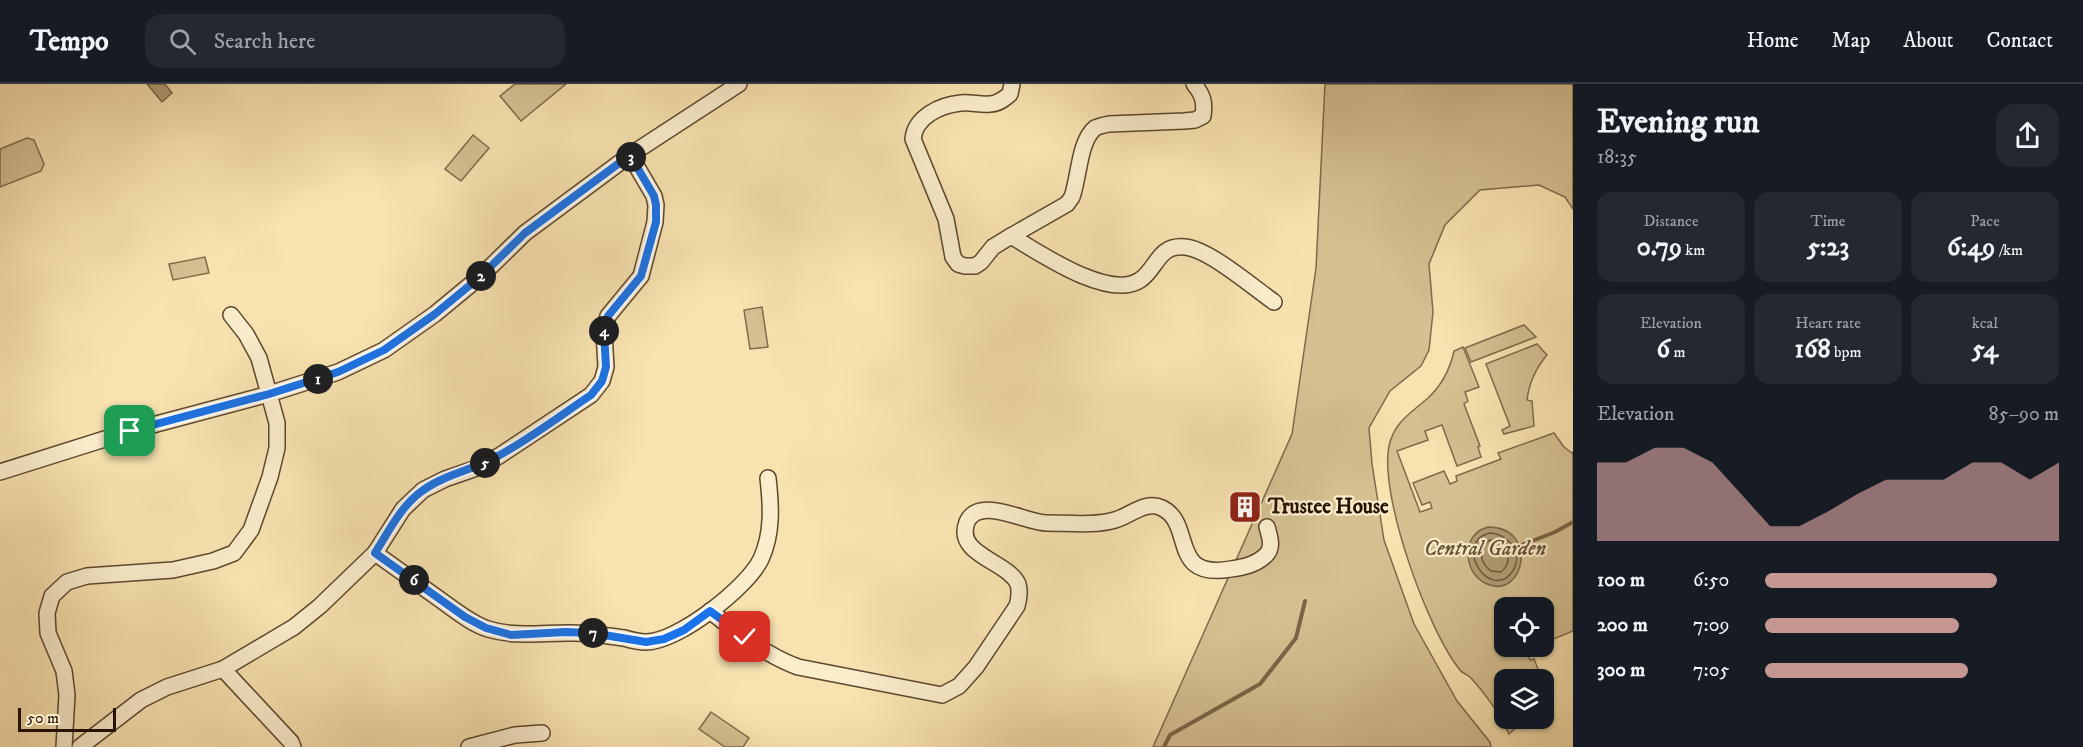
<!DOCTYPE html>
<html lang="en">
<head>
<meta charset="utf-8">
<style>
	body { margin:0; font-family:"IM FELL DW Pica",serif; background:#242831; color:#f1f3f6; height:100vh; display:flex; flex-direction:column; font-size:22px; white-space:nowrap }
	* { box-sizing:border-box; margin:0 }
	p { font-size:20px; color:#9ea1a6 }
	.icon { flex:none; width:33px; height:33px; fill:none; stroke:currentColor; stroke-width:2; stroke-linecap:round; stroke-linejoin:round }
	.map { position:relative; flex:1; overflow:hidden }
	.drawer { display:flex; flex-direction:column; background:#171b24; width:510px }
	.drawer>* { flex:none }
	.buttons { position:absolute; left:1494px; top:513px; display:grid; gap:12px }
	.buttons a { display:grid; place-items:center; width:60px; height:60px; border-radius:12px; background:#171b24; box-shadow:0 2px 4px #0004; font-size:30px }
	.scale { position:absolute; left:18px; bottom:15px; width:98px; box-sizing:border-box; padding-left:6px; border:3px solid #291302; border-top:0; font-size:16px; line-height:21px; white-space:nowrap; color:#291302; -webkit-text-stroke:4px #faedcc; paint-order:stroke }
	.pin { position:absolute; display:grid; place-items:center; width:51px; height:51px; color:#fff; margin:-26px; border-radius:12px; box-shadow:0 3px 9px #0006 }
	.km { position:absolute; width:30px; height:30px; margin:-15px; border-radius:50%; background:#222; color:#fff; font-size:16px; line-height:30px; text-align:center }
	.round { display:grid; place-items:center; flex:none; width:63px; height:63px; border-radius:18px; background:#242831 }
	.summary { display:flex; align-items:center; justify-content:space-between; height:102px; padding:0 24px }
	h1 { font-size:33px; font-weight:700; line-height:45px }
	.stats { display:grid; grid-template-columns:repeat(3,1fr); gap:9px; height:102px; padding:6px 24px }
	.stats div { display:grid; align-content:center; border-radius:15px; background:#242831; text-align:center }
	.stats b { font-size:26px; font-weight:700 }
	.stats small { font-size:16px; font-weight:400 }
	.stats p { font-size:16px }
	.chart { height:168px; padding:12px 24px }
	.chart p { display:flex; justify-content:space-between }
	.chart svg { width:100%; height:108px; margin-top:6px; fill:#c59692; opacity:.7 }
	ul { padding:0 24px; list-style:none; font-size:20px }
	li { display:grid; grid-template-columns:96px 72px 1fr; align-items:center; height:45px }
	li i { height:15px; border-radius:8px; background:#c59692 }
	header { display:flex; align-items:center; gap:36px; box-sizing:border-box; height:84px; padding:0 30px; background:#171b24; border-bottom:2px solid #363941 }
	header strong { font-size:28px }
	nav { display:flex; gap:33px; margin-inline-start:auto; font-size:21px }
	.search { width:420px; height:54px; background:#242831; display:flex; align-items:center; gap:15px; box-sizing:border-box; padding:0 21px; border-radius:18px; color:#9ea1a6; font-size:22px }
	main { display:flex; flex:1; min-height:0 }
	.map>svg:first-child { display:block }
</style>
</head>
<body>
<header>
<strong>Tempo</strong>
<div class="search"><svg class="icon" aria-label="search" viewBox="0 0 24 24"><circle cx="10" cy="10" r="6"/><path d="M15 15l6 6"/></svg>Search here</div>
<nav><a>Home</a><a>Map</a><a>About</a><a>Contact</a></nav>
</header>
<main>
<div class="map">
<svg width="1573" height="663" viewBox="0 0 1573 663">
	<rect width="100%" height="100%" fill="#f8e3b0"/>
	<filter id="stains"><feTurbulence type="fractalNoise" baseFrequency=".00333" numOctaves="4"/><feColorMatrix values="0 0 0 0 .2 0 0 0 0 .09 0 0 0 0 .02 0 0 0 .5 -.17"/></filter>
	<radialGradient id="worn" r=".72"><stop offset=".6" stop-color="#630" stop-opacity="0"/><stop offset="1" stop-color="#630" stop-opacity=".3"/></radialGradient>
	<g fill="#d5c092" stroke="#7f6a4a" stroke-width="1.5">
		<polygon points="515,0 566,0 521,37 500,12"/>
		<polygon points="1325,0 1573,0 1573,125 1565,113 1539,101 1480,106 1445,141 1429,180 1433,228 1429,266 1421,282 1390,307 1369,344 1372,380 1384,456 1414,540 1457,617 1490,658 1491,663 1153,663 1292,350 1316,184"/>
		<polygon points="473,51 489,64 461,97 445,85"/>
		<polygon points="27,54 34,56 44,80 41,87 0,103 0,65"/>
		<polygon points="205,173 209,189 173,196 169,180"/>
		<polygon points="762,223 768,263 750,265 744,226"/>
		<polygon points="1524,241 1536,253 1471,278 1465,264"/>
		<path d="M1537,260l10,11c-11,13 -18,28 -20,45l5,1 2,25 -30,8 -2,-4 8,-4 -24,-62z"/>
		<path d="M1463,263l16,40 -14,5 3,9 -4,3 16,42 -2,1 3,10 -24,9 -15,-41 -17,6 3,9 -31,11 23,61 12,-4 -2,-6 -8,3 -9,-22 31,-12 6,13 7,-3 -1,-5 45,-17 -3,-6 3,-1 53,-19 10,14 8,6 1,-1v179l-29,12v-35h-40v38l31,1 -8,5 3,8 4,-1 6,15 -5,5 -31,1v38l9,1 5,7 -9,8c-6,-16 -26,-43 -38,-56 -4,-4 -8,-4 -11,-8 -32,-39 -81,-174 -71,-224 5,-24 22,-33 39,-48 14,-13 22,-29 26,-47z"/>
		<polygon points="711,628 749,654 743,663 725,663 699,645"/>
	</g>
	<g fill="#b29c75" stroke="#7b6547" stroke-width="1.5">
		<polygon points="147,0 165,0 172,9 162,18"/>
		<path d="M1488,443c52,0 36,73 -1,57 -7,-3 -13,-9 -16,-16 -7,-17 -2,-36 17,-41z"/>
	</g>
	<g fill="none" stroke-linecap="round" stroke-linejoin="round">
		<g stroke="#6e583c" stroke-width="1.5">
			<path d="M1489,449c19,0 36,21 23,39 -22,30 -60,-28 -23,-39z"/>
			<path d="M1490,456l11,3c9,9 10,21 0,29l-10,-1c-11,-8 -14,-23 -1,-31z"/>
		</g>
		<g stroke="#7b6547" stroke-width="4">
			<polyline points="1519,462 1555,448 1573,438"/>
			<polyline points="1164,663 1170,651 1260,600 1296,554 1305,517"/>
		</g>
		<defs>
			<g id="minor">
				<path d="M1012,0l-2,10c-6,5 -12,10 -20,10 -10,1 -19,-2 -29,-1 -21,2 -46,14 -48,36l33,80 7,38 5,7 7,2h10l6,-4 12,-15 18,-11c27,16 98,65 129,44 17,-11 18,-36 45,-33 24,2 69,41 89,55"/>
				<path d="M1011,152l56,-32 5,-7c7,-19 7,-56 23,-69 4,-2 9,-3 14,-4l75,-3 11,-1 8,-4c2,-14 0,-21 -9,-32"/>
				<polyline points="0,388 130,347 269,310 338,288 384,266 435,230 481,192 525,149 630,71 739,0"/>
				<path d="M375,469c22,16 45,32 67,48 14,10 30,23 46,28 29,9 57,3 86,4 17,0 33,3 50,5 7,2 15,4 22,4 32,0 102,-55 115,-83 12,-26 10,-54 7,-81"/>
				<path d="M710,527c27,21 55,44 88,56l144,28 17,-9 17,-19 41,-61c2,-7 3,-15 1,-22 -10,-23 -64,-29 -51,-62 12,-27 59,1 80,1 21,0 47,3 68,-3 15,-4 30,-20 47,-12 33,16 6,72 69,61 13,-2 24,-4 34,-13 9,-8 5,-18 2,-29"/>
				<polyline points="223,585 291,658 293,663"/>
				<polyline points="64,663 67,611 64,587 48,549 47,529 52,512 67,498 87,492 173,486 213,477 234,469 251,446 270,393 277,364 277,339 259,274 246,250 231,231"/>
				<polyline points="80,663 141,616 167,603 223,585 294,543 320,522 375,469 403,425 423,406 445,395 474,385 499,372 591,311 602,297 606,283 604,248 608,232 641,192 655,138 656,121 654,112 630,71"/>
				<polyline points="469,663 515,651 542,649"/>
			</g>
		</defs>
		<use href="#minor" stroke="#5d472e" stroke-width="18"/>
		<use href="#minor" stroke="#faedcc" stroke-width="15"/>
	</g>
	<g fill="none" stroke-linecap="round" stroke-linejoin="round">
		<defs>
			<path id="route" d="M130,347l139,-37 69,-22 46,-22 51,-36 46,-38 44,-43 105,-78 24,41 2,9v17l-15,54 -33,40 -4,16 2,35 -4,14 -11,14c-30,20 -60,43 -93,61 -24,14 -53,18 -76,35 -21,15 -33,40 -47,62l90,64 21,11 25,7 54,-3 27,1 54,9 18,-3 20,-9 26,-19 35,26"/>
		</defs>
		<use href="#route" stroke="#fff" stroke-width="12"/>
		<use href="#route" stroke="#1a73e8" stroke-width="8"/>
	</g>
	<defs>
		<symbol id="building-square" viewBox="-11 -11 22 22"><rect x="-9" y="-9" width="18" height="18" rx="4" fill="#8f2418" stroke="#faedcc"/><path d="M-4-6H4V6H1V3H-1V6H-4ZM-2.5-4.3h1.7v1.8h-1.7ZM.8-4.3h1.7v1.8H.8ZM-2.5-1h1.7V.8h-1.7ZM.8-1h1.7V.8H.8Z" fill="#fff"/></symbol>
	</defs>
	<g fill-rule="evenodd">
		<use href="#building-square" x="1226" y="404" width="38" height="38"/>
	</g>
	<g text-anchor="middle" dominant-baseline="central" stroke-width="4.5" stroke-linejoin="round" paint-order="stroke">
		<g font-size="21" font-weight="bold" fill="#291302" stroke="#faedcc" text-anchor="start">
			<text x="1268" y="423">Trustee House</text>
		</g>
		<g font-size="21" font-style="italic" fill="#655034" stroke="#faedcc">
			<text x="1485" y="465">Central Garden</text>
		</g>
	</g>
	<rect width="100%" height="100%" filter="url(#stains)"/>
	<rect width="100%" height="100%" fill="url(#worn)"/>
</svg>
<div class="buttons">
<a><svg class="icon" aria-label="locate" viewBox="0 0 24 24"><circle cx="12" cy="12" r="6"/><path d="M12 2v4M12 18v4M2 12h4M18 12h4"/></svg></a>
<a><svg class="icon" aria-label="layers" viewBox="0 0 24 24"><path d="M12 4l9 5-9 5-9-5zM3 14l9 5 9-5"/></svg></a>
</div>
<div class="scale">50 m</div>
<div class="pin" style="left:130px;top:347px;background:#1e9e55"><svg class="icon" aria-label="arrive" viewBox="0 0 24 24"><path d="M6 21V4h12l-3 4 3 4H6"/></svg></div>
<div class="pin" style="left:745px;top:553px;background:#d93025"><svg class="icon" aria-label="check" viewBox="0 0 24 24"><path d="M5 12l5 5 9-10"/></svg></div>
<b class="km" style="left:318px;top:295px">1</b>
<b class="km" style="left:481px;top:192px">2</b>
<b class="km" style="left:631px;top:73px">3</b>
<b class="km" style="left:604px;top:247px">4</b>
<b class="km" style="left:485px;top:379px">5</b>
<b class="km" style="left:414px;top:496px">6</b>
<b class="km" style="left:593px;top:549px">7</b>
</div>
<section class="drawer">
<div class="summary"><div><h1>Evening run</h1><p>18:35</p></div><a class="round"><svg class="icon" aria-label="share" viewBox="0 0 24 24"><path d="M12 15V3M7 8l5-5 5 5M5 13v7h14v-7"/></svg></a></div>
<div class="stats">
<div><p>Distance</p><b>0.79<small> km</small></b></div>
<div><p>Time</p><b>5:23</b></div>
<div><p>Pace</p><b>6:49<small> /km</small></b></div>
</div>
<div class="stats">
<div><p>Elevation</p><b>6<small> m</small></b></div>
<div><p>Heart rate</p><b>168<small> bpm</small></b></div>
<div><p>kcal</p><b>54</b></div>
</div>
<div class="chart"><p><span>Elevation</span>85–90 m</p>
<svg viewBox="0 0 160 44" preserveAspectRatio="none"><path d="M0 44V12L10 12L20 6L30 6L40 12L50 25L60 38L70 38L80 32L90 25L100 19L110 19L120 19L130 12L140 12L150 19L160 12V44z"/></svg>
</div>
<ul>
<li><b>100 m</b>6:50<i style="width:79%"></i></li>
<li><b>200 m</b>7:09<i style="width:66%"></i></li>
<li><b>300 m</b>7:05<i style="width:69%"></i></li>
</ul>
</section>
</main>
</body>
</html>
